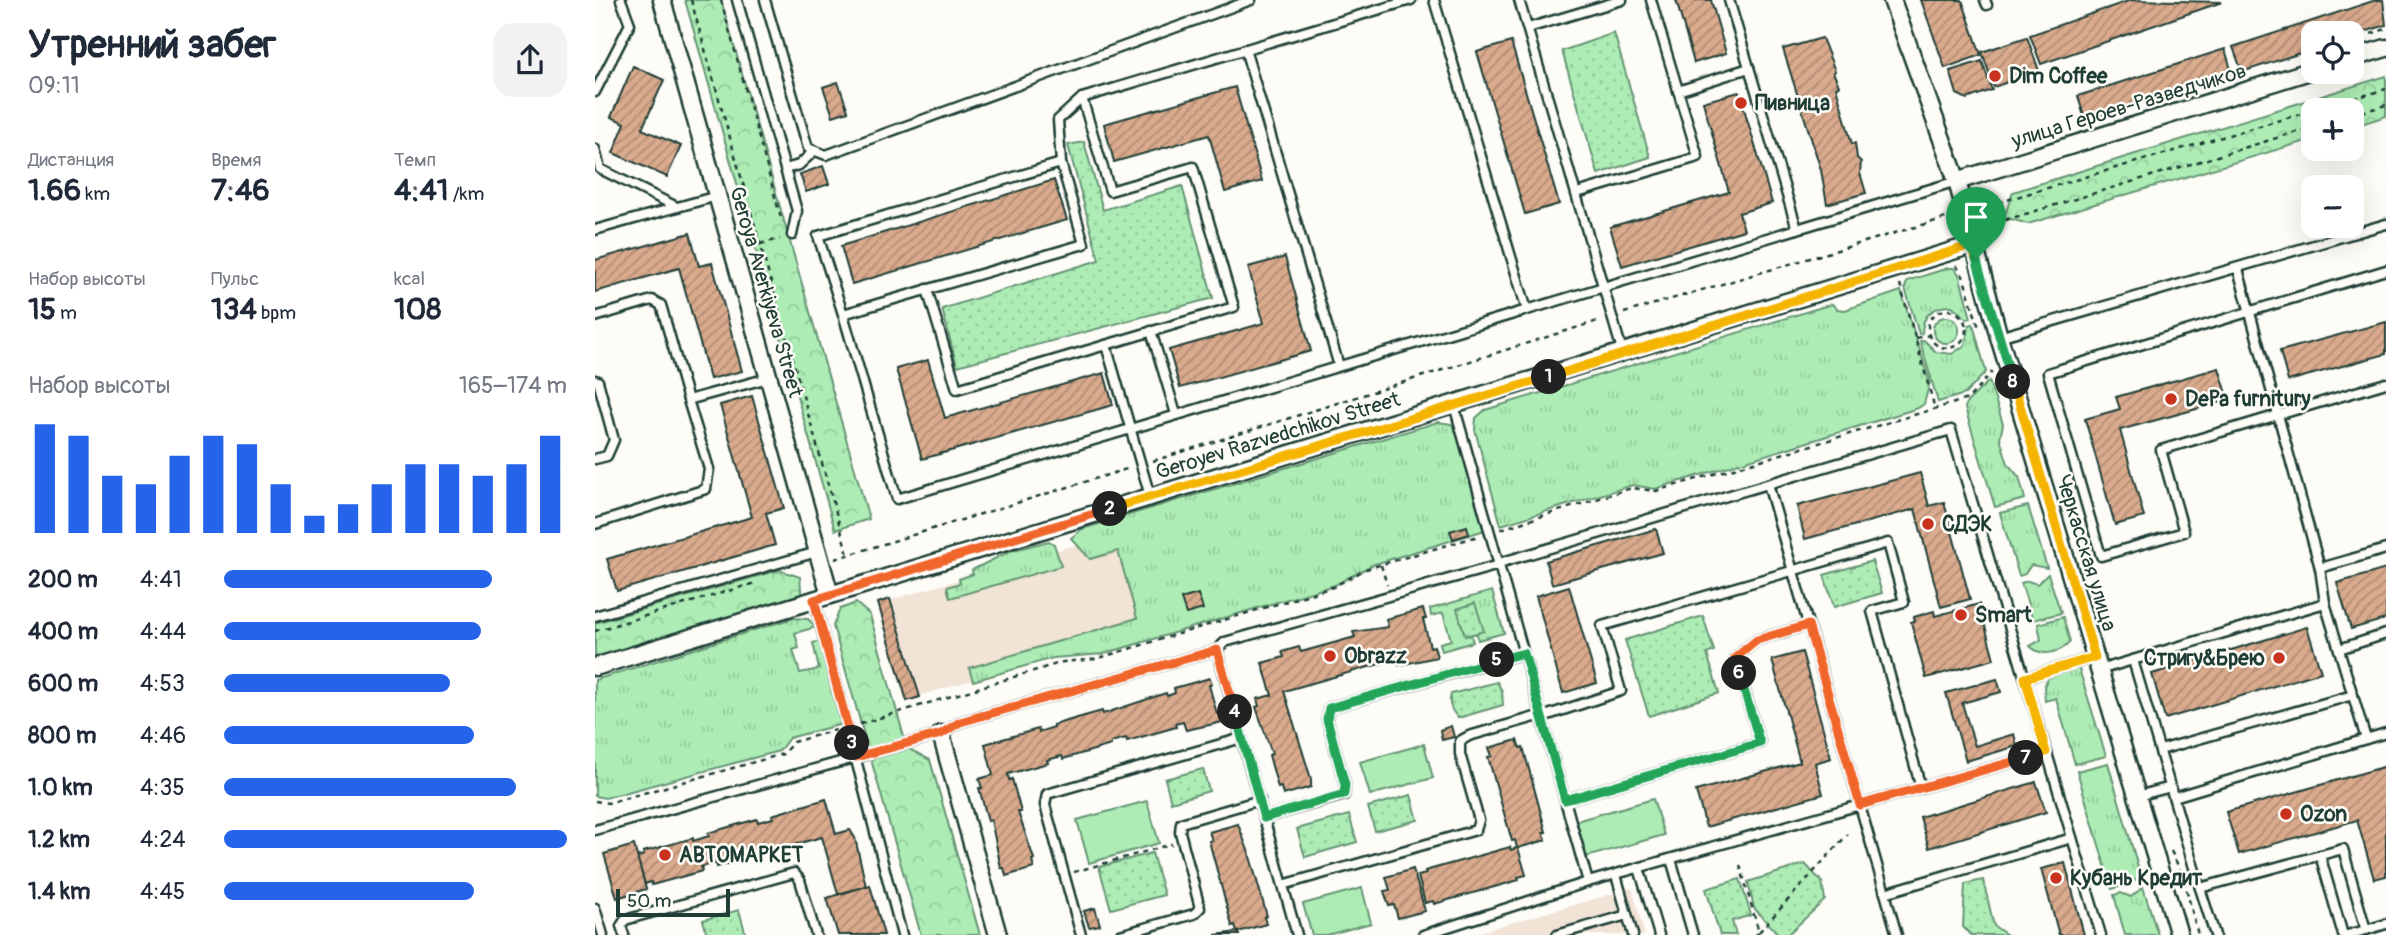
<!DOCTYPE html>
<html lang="ru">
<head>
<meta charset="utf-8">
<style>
	body { margin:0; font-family:Pangolin,sans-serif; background:#f2f2f3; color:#1f2937; height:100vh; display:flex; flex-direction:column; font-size:26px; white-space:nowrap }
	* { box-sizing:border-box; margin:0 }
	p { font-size:23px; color:#747a83 }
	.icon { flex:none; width:38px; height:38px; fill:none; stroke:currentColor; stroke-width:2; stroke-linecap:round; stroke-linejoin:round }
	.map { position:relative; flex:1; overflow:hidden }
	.drawer { display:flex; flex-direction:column; background:#fff; width:595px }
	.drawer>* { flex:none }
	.fabs { position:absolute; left:1706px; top:21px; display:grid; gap:14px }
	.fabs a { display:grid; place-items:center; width:63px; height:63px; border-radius:14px; background:#fff; box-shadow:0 7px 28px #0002; font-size:35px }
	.scale { position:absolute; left:21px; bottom:18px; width:114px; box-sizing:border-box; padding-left:7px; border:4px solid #1f3d34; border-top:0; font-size:19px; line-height:24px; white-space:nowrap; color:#1f3d34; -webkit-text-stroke:5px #fdfcf7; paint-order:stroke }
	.pin { position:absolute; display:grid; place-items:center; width:60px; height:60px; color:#fff; margin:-72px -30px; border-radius:50% 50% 50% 0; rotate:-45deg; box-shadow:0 0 7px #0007 }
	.pin .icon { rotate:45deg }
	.km { position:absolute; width:35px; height:35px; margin:-18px; border-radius:50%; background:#222; color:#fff; font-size:19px; line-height:35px; text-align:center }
	.round { display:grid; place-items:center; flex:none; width:74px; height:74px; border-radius:21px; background:#f2f2f3 }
	.head { display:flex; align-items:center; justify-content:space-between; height:119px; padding:0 28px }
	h1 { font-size:38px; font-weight:700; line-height:52px }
	.metrics { display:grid; grid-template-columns:repeat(3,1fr); gap:10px; height:119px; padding:7px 28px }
	.metrics div { display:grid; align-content:center }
	.metrics b { font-size:30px; font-weight:700 }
	.metrics small { font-size:19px; font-weight:400 }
	.metrics p { font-size:19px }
	.chart { height:196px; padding:14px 28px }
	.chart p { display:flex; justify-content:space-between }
	.chart svg { width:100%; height:126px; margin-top:7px; stroke:#2563eb; stroke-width:6 }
	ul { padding:0 28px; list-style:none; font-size:23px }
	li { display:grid; grid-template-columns:112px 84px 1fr; align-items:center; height:52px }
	li i { height:18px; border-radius:9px; background:#2563eb }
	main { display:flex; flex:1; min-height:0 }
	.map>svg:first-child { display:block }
</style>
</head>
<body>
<main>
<section class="drawer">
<div class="head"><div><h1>Утренний забег</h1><p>09:11</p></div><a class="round"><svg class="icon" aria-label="share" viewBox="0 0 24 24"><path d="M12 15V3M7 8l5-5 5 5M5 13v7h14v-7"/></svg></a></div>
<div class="metrics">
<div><p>Дистанция</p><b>1.66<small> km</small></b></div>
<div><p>Время</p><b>7:46</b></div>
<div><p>Темп</p><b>4:41<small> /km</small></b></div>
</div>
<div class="metrics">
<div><p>Набор высоты</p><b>15<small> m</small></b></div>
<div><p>Пульс</p><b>134<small> bpm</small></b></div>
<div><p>kcal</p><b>108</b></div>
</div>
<div class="chart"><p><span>Набор высоты</span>165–174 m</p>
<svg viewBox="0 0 160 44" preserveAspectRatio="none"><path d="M5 44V6M15 44V10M25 44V24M35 44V27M45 44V17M55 44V10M65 44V13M75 44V27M85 44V38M95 44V34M105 44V27M115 44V20M125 44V20M135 44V24M145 44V20M155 44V10"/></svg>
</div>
<ul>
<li><b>200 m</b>4:41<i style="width:78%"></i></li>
<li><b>400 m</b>4:44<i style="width:75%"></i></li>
<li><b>600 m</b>4:53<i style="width:66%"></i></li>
<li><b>800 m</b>4:46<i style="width:73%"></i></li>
<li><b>1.0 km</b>4:35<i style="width:85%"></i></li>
<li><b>1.2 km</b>4:24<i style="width:100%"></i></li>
<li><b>1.4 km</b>4:45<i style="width:73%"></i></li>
</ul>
</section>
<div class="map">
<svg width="1791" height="935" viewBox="0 0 1791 935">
	<defs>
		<pattern id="grass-tufts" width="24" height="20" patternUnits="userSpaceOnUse" patternTransform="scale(1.75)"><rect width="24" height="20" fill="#adedb5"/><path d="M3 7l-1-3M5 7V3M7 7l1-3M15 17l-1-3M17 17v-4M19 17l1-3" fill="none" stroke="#94cc9c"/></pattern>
		<pattern id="forest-crowns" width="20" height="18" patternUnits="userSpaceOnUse" patternTransform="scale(1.75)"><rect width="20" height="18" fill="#adedb5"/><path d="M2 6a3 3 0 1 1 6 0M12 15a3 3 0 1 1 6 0" fill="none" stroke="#94cc9c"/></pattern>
		<pattern id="park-dots" width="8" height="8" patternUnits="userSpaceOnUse" patternTransform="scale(1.75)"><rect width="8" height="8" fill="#adedb5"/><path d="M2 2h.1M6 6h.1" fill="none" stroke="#94cc9c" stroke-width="1.8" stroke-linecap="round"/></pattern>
		<pattern id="building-hatch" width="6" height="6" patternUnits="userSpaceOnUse" patternTransform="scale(1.75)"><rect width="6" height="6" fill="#daaa8d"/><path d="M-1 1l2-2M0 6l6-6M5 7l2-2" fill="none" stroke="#b08c74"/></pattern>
	</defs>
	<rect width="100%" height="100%" fill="#fdfcf7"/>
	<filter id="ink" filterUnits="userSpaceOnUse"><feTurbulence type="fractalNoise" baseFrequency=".0143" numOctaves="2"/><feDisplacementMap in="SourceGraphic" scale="14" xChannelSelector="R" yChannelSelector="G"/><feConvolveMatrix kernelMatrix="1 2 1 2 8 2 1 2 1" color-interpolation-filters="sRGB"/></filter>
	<g filter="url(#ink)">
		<g fill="#f2e3d7">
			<polygon points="531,530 552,628 310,700 282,604"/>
			<polygon points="1037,888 1050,935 874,935"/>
		</g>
		<g fill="url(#grass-tufts)" stroke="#669574" stroke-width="2">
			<path d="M1353,268h6l5,6 12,44 -4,1 -15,-13c-18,-1 -30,9 -30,27l-3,1 -14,-46 2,-7z"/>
			<polygon points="1306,291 1335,382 1329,404 1323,408 1060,489 1038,485 906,525 880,430 881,418 890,410 1237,304 1242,309 1250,310"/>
			<circle cx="1351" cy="330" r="13"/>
			<polygon points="1378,324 1391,372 1370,394 1343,402 1325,341 1329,340 1341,352 1357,354 1370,345 1374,325"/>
			<polygon points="1394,381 1408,424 1405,438 1413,464 1424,477 1430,499 1400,507 1370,408 1372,402"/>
			<polygon points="843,422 856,424 861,429 890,530 777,565 740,585 508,654 458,658 378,681 374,668 542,618 523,551 495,559 476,538 487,529"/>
			<polygon points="1433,506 1452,568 1436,565 1430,574 1424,576 1405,513"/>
			<polygon points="454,541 459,544 466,566 355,598 352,587 365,583 364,579 378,574 377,570 415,551"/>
			<polygon points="1453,574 1466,613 1438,620 1426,583 1433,581 1442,584"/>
			<polygon points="897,591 909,633 883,640 881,633 888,631 870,636 876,635 878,642 847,651 845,643 856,640 848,613 836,616 835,609"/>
			<path d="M1468,617l7,25c-10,11 -28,16 -40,4l11,-6 -3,-16z"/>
			<polygon points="198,618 213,619 221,627 200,633 204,648 198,650 205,673 224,669 218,643 226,641 247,724 194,738 184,751 10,798 0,796 0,680"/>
			<polygon points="1480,668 1484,669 1511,756 1480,764 1461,698 1450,701 1449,686 1453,678"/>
			<polygon points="1513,763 1547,881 1530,878 1524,887 1517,889 1482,771"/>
			<polygon points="1548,887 1563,935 1530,935 1519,895 1526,893 1536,897"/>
		</g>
		<g fill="url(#forest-crowns)" stroke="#669574" stroke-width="2">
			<polygon points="90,0 126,0 274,519 240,530"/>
			<polygon points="1791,76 1791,116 1757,127 1757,110 1718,110 1718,139 1433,224 1409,217 1418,192"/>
			<polygon points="184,570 205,577 207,601 0,668 0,623"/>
			<polygon points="261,603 275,615 312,748 335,760 385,935 326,935 238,626 245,609"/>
		</g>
		<g fill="url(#park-dots)" stroke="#669574" stroke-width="2">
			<polygon points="1019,33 1055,157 1003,174 967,51"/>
			<polygon points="489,142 508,210 587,186 618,298 362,366 347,309 504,260 473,145"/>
			<polygon points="1277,561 1287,593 1239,607 1229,575"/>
			<polygon points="880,603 889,631 870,636 862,609"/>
			<polygon points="1108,616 1119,651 1112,654 1124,693 1054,716 1030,640"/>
			<path d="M902,682l5,9 1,14 -45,13c-7,-8 -10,-14 -7,-24z"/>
			<polygon points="608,769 614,791 576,802 570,779"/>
			<polygon points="816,795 823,820 780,831 773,807"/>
			<polygon points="754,815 762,842 710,857 702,829"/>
			<polygon points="557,853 569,895 516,909 504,867"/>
			<polygon points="1210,864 1227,882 1230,900 1192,935 1184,935 1159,908 1153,882"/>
			<polygon points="1145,879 1156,915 1137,921 1141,935 1125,935 1111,889"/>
			<polygon points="1388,880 1399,926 1412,935 1376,935 1368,927 1370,884"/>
			<polygon points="144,910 151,935 112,935 108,920"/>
		</g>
		<g fill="#adedb5" stroke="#669574" stroke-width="2">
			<polygon points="829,744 838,778 775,795 765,762"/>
			<polygon points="1058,799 1069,835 991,857 981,821"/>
			<polygon points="552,801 564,843 494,863 482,820"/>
			<polygon points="767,888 776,923 732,935 717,935 708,904"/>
		</g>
		<g fill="url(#building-hatch)" stroke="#1f3d34" stroke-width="2">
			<polygon points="1081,0 1116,0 1131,53 1099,63"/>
			<polygon points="1326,0 1367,0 1386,55 1350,68"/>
			<polygon points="1536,0 1627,2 1446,64 1435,35"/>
			<polygon points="1781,0 1788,0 1791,25 1757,36 1757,33 1718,33 1718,49 1647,72 1638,47"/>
			<polygon points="1432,37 1444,71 1399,87 1387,52"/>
			<polygon points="1227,38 1240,71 1238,72 1244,86 1241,87 1257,144 1260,143 1262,158 1266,162 1265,173 1271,193 1232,204 1226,170 1188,49"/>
			<polygon points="916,42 964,204 930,214 882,52"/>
			<polygon points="1630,49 1637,73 1490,120 1483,96"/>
			<polygon points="1387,61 1397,90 1372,99 1362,94 1355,71"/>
			<polygon points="38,66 69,80 47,129 86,146 72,177 18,153 30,123 16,117"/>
			<polygon points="243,82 253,111 238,116 228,87"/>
			<polygon points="640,87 667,181 630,192 614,135 519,162 509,124"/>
			<polygon points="1144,92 1177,203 1144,213 1149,230 1027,266 1015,227 1134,192 1108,102"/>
			<polygon points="228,166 234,184 211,192 205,174"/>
			<polygon points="459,180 472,220 257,284 246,246"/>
			<polygon points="95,233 104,266 117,263 147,371 115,379 84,268 0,292 0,260"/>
			<polygon points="690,257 716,351 585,388 574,350 669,323 653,267"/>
			<polygon points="1791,322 1791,354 1693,381 1685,351"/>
			<polygon points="333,360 350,418 509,373 518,405 327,459 301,369"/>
			<polygon points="1624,368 1634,400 1525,430 1549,517 1520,525 1490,419 1525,409 1521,397"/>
			<polygon points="157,396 189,508 171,513 180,545 22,591 12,559 157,517 125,405"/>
			<polygon points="1325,473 1334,506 1349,502 1375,599 1346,607 1320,509 1210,539 1202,506"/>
			<polygon points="872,526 874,534 858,539 855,531"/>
			<polygon points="1061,529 1068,553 957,584 951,561"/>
			<polygon points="1791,569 1791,619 1756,629 1742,583"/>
			<polygon points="974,586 1002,683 968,693 941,596"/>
			<polygon points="603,594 608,609 591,614 586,599"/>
			<polygon points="295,599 325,697 312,701 283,603"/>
			<polygon points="1384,604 1399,659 1331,678 1316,622 1320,621 1319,617 1339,611 1340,616"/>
			<polygon points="828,609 831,619 828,619 835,647 839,646 842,657 804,665 802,659 689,691 716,779 716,787 688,795 686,787 683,788 674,755 677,754 661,707 664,706 662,699 677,695 667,663 689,657 687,652 704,647 706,652 760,637 758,632 793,627 791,619"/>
			<polygon points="1712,627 1726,672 1570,719 1557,674"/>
			<polygon points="1207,652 1236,758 1220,763 1228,794 1111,827 1101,791 1205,762 1177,660"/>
			<polygon points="615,678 617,684 614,685 622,714 625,713 628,722 591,730 588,722 580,724 581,727 532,741 531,738 516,742 516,745 468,759 467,756 452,760 453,763 413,774 414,780 417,779 426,812 423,812 439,859 437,860 439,868 411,876 409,868 406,868 396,820 393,821 384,788 387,788 384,779 398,775 390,744 443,729 444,732 459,727 458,725 507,711 508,714 571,693 572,696 580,693 579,688"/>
			<polygon points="1402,679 1406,692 1367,703 1380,746 1419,734 1422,746 1371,761 1351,693"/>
			<polygon points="856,726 859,737 847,740 845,730"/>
			<polygon points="922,740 925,748 928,747 951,832 948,832 951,840 923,848 931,875 923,877 924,880 839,904 838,901 830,903 823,876 831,874 830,871 915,847 916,850 922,848 920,840 917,841 893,757 897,756 894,748"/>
			<polygon points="1788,767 1791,778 1791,876 1779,879 1762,820 1644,854 1631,812"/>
			<polygon points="1441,782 1451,812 1334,848 1325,817"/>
			<polygon points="231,799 241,834 255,830 260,838 271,886 243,894 227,837 187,848 186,845 170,849 171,853 122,867 121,863 106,867 107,871 57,885 56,882 50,884 42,857 49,855 48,852 98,838 98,841 114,836 113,833 162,819 163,822 178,818 177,815"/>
			<polygon points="643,824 654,853 672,916 669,917 671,924 643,932 644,935 620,935 642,932 640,925 637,926 614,841 617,840 614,832"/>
			<polygon points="39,845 51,889 22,898 9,854"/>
			<polygon points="1470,863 1489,935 1464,935 1446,869"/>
			<polygon points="818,869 830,911 803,918 799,905 794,906 789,891 795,890 791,877"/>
			<polygon points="275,885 289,935 243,935 232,898"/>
			<polygon points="500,908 505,925 494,927 489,911"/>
		</g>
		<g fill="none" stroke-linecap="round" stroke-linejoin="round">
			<defs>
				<g id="lane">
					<polyline points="142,0 202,211 197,235"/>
					<polyline points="170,0 213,148 231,155 656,0"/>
					<polyline points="839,0 932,310"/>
					<polyline points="924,0 1028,354"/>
					<polyline points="1134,0 1202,229"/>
					<polyline points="1390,0 1392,5"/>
					<polyline points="933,28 1027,0"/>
					<polyline points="650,49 744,366"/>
					<polyline points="1083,91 1154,68"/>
					<polyline points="0,92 35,24 26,0"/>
					<polyline points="0,149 5,169 82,207"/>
					<polyline points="466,163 223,236 248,314 489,244 466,163 463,120 487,98 816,0"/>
					<polyline points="190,169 204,165 218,152"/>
					<polyline points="982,193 1103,157 1056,0"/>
					<polyline points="0,230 122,196"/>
					<polyline points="1643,269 1683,415 1791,383"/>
					<polyline points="332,289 362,389 639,307 598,167 515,191 487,98"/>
					<polyline points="248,314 302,499 1362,181"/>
					<polyline points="0,317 57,300 66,305 93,400 173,378"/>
					<polyline points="556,331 581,414"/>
					<polyline points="1404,337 1791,224"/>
					<polyline points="511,345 555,496"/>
					<polyline points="0,380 3,381 19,440 12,456 0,459"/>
					<polyline points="859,405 993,882"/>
					<polyline points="1173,484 1302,935"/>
					<polyline points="0,524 111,489 114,469 93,400"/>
					<polyline points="904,563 1356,430 1506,935"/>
					<polyline points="904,565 630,642 622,650 669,818 749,795 750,785 732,719 734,708 929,653"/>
					<polyline points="1725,568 1683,415 1566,450 1589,532 1506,556 1453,373 1791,270"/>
					<polyline points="219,600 307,935"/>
					<polyline points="0,616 222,552"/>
					<polyline points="1744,649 1791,634"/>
					<polyline points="1538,660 1605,888 1748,849 1771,930 1791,924"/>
					<polyline points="1504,670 1730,603"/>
					<polyline points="1430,678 1500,657"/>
					<polyline points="947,717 1026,691 1007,626 1293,543 1309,602 1277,611 1326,788"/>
					<polyline points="1771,739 1791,733"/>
					<polyline points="1565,750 1758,695"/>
					<polyline points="1542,796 1576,787"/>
					<polyline points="1579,797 1771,739 1730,603 1725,568 1791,549"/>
					<polyline points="970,800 1165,743 1140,658 1162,640 1213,625"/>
					<polyline points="669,818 702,935"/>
					<polyline points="0,830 346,734 365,722 622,650"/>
					<polyline points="1725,855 1748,935"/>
					<polyline points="1076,859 1098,935"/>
					<polyline points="1044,868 1064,935"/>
					<polyline points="1021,875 1038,935"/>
					<polyline points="688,885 881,830 884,820 865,754 865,741 874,736 947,715"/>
					<polyline points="1605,888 1620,935"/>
					<polyline points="1290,893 1477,838"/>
					<polyline points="0,908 8,935"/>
					<polyline points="29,935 26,926 30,920 199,873 205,880 221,935"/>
					<polyline points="486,935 450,805 452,794 647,738"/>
					<polyline points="525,935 599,914 605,908 585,832 586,823 665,800"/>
					<polyline points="828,935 993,882 1452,752"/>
					<polyline points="962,935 1032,915"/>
					<polyline points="1752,935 1771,930"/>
				</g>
				<g id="street">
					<polyline points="67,0 235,595"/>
					<polyline points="1297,0 1362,181 1404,337 1584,935"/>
					<polyline points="1757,58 1791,48"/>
					<polyline points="1362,181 1718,70"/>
					<polyline points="0,667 1377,245"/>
					<polyline points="346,734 403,935"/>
				</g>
			</defs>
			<use href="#lane" stroke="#1f3d34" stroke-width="13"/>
			<use href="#street" stroke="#1f3d34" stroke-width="21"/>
			<g stroke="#1f3d34" stroke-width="2.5" stroke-dasharray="5 5" stroke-linecap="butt">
				<polyline points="96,0 253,555"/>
				<polyline points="126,0 187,222"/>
				<polyline points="1757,40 1791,29"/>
				<polyline points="1757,115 1791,105"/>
				<polyline points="1384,208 1791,89"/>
				<polyline points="1391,226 1718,127"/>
				<polyline points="165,244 185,239"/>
				<polyline points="1361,265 1368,276 1385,331"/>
				<polyline points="1305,284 1340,409"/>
				<circle cx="1352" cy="329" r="19"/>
				<polyline points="1029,313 1354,217"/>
				<polyline points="1321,338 1335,335"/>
				<polyline points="558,461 1006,320"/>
				<polyline points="906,529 1037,488 1061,491 1373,399 1397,372"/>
				<polyline points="240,559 535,468"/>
				<polyline points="786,565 792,585"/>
				<polyline points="0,631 160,583"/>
				<polyline points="265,724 468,662 501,659 738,587 771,569 883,536"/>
				<polyline points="0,801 13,803 188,754 198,742 241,730"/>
				<polyline points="1576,851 1587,874"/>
				<polyline points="1145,865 1164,932 1161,935"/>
				<polyline points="479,872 577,844"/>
				<polyline points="1589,880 1603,935"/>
				<polyline points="1164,932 1253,834"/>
			</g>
			<use href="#lane" stroke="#fdfcf7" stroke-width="8"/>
			<use href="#street" stroke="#fdfcf7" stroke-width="16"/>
		</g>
	</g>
	<g fill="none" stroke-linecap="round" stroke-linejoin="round" filter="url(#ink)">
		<defs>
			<polyline id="split-1" points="954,377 1377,245 1381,259"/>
			<polyline id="split-2" points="515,509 954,377"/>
			<polyline id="split-3" points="257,743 219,600 515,509"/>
			<polyline id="split-4" points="257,743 261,757 346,734 365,722 622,650 640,712"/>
			<polyline id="split-5" points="640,712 669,818 749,794 750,785 732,719 734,708 902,660"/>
			<polyline id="split-6" points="902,660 929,653 970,800 1165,743 1144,673"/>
			<polyline id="split-7" points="1144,673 1140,658 1162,640 1213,625 1265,805 1431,758"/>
			<polyline id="split-8" points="1418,382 1500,657 1430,678 1451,752 1431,758"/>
			<polyline id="split-9" points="1381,259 1418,382"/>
		</defs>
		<use href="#split-1" stroke="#fff" stroke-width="14"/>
		<use href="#split-2" stroke="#fff" stroke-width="14"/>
		<use href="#split-3" stroke="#fff" stroke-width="14"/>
		<use href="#split-4" stroke="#fff" stroke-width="14"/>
		<use href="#split-5" stroke="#fff" stroke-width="14"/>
		<use href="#split-6" stroke="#fff" stroke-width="14"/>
		<use href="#split-7" stroke="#fff" stroke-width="14"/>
		<use href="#split-8" stroke="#fff" stroke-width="14"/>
		<use href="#split-9" stroke="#fff" stroke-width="14"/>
		<use href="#split-1" stroke="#f5b400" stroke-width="9"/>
		<use href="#split-2" stroke="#f5b400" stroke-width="9"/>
		<use href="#split-3" stroke="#f0652b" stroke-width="9"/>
		<use href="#split-4" stroke="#f0652b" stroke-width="9"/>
		<use href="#split-5" stroke="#22a559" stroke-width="9"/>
		<use href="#split-6" stroke="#22a559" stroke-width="9"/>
		<use href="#split-7" stroke="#f0652b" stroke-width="9"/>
		<use href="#split-8" stroke="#f5b400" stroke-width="9"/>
		<use href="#split-9" stroke="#22a559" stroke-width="9"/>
	</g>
	<g fill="#c8321e" stroke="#fdfcf7" stroke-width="2.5">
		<circle cx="1400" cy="76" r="7"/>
		<circle cx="1146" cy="103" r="7"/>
		<circle cx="1576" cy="399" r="7"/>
		<circle cx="1333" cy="524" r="7"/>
		<circle cx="1366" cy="615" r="7"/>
		<circle cx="735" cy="656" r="7"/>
		<circle cx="1684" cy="658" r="7"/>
		<circle cx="1691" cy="814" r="7"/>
		<circle cx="70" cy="855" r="7"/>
		<circle cx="1461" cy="878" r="7"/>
	</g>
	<g text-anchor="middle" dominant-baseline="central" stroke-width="5" stroke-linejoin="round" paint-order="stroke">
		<g font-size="21" font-weight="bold" fill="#1f3d34" stroke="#fdfcf7" text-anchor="start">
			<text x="1414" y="76">Dim Coffee</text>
			<text x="1160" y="103">Пивница</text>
			<text x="1590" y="399">DePa furnitury</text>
			<text x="1347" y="524">СДЭК</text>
			<text x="1380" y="615">Smart</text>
			<text x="749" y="656">Obrazz</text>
			<text x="1670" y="658" text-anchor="end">Стригу&amp;Брею</text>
			<text x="1705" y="814">Ozon</text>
			<text x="84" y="855">АВТОМАРКЕТ</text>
			<text x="1475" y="878">Кубань Кредит</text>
		</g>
		<g font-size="21" fill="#1f3d34" stroke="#fdfcf7">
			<text transform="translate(1534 106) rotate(-17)">улица Героев-Разведчиков</text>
			<text transform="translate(171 292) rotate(74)">Geroya Averkiyeva Street</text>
			<text transform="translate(683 436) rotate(-17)">Geroyev Razvedchikov Street</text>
			<text transform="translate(1491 553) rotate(73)">Черкасская улица</text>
		</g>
	</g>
</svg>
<div class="fabs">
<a><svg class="icon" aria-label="locate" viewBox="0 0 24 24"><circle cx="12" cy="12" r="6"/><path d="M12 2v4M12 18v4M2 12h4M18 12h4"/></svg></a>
<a>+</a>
<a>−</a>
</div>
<div class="scale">50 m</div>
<div class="pin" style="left:1381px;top:259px;background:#1e9e55"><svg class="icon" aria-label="arrive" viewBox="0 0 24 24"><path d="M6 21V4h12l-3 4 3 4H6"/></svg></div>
<b class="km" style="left:954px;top:377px">1</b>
<b class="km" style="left:515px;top:509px">2</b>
<b class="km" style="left:257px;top:743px">3</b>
<b class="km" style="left:640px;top:712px">4</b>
<b class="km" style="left:902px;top:660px">5</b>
<b class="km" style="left:1144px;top:673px">6</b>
<b class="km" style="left:1431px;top:758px">7</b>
<b class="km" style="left:1418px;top:382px">8</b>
</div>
</main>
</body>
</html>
